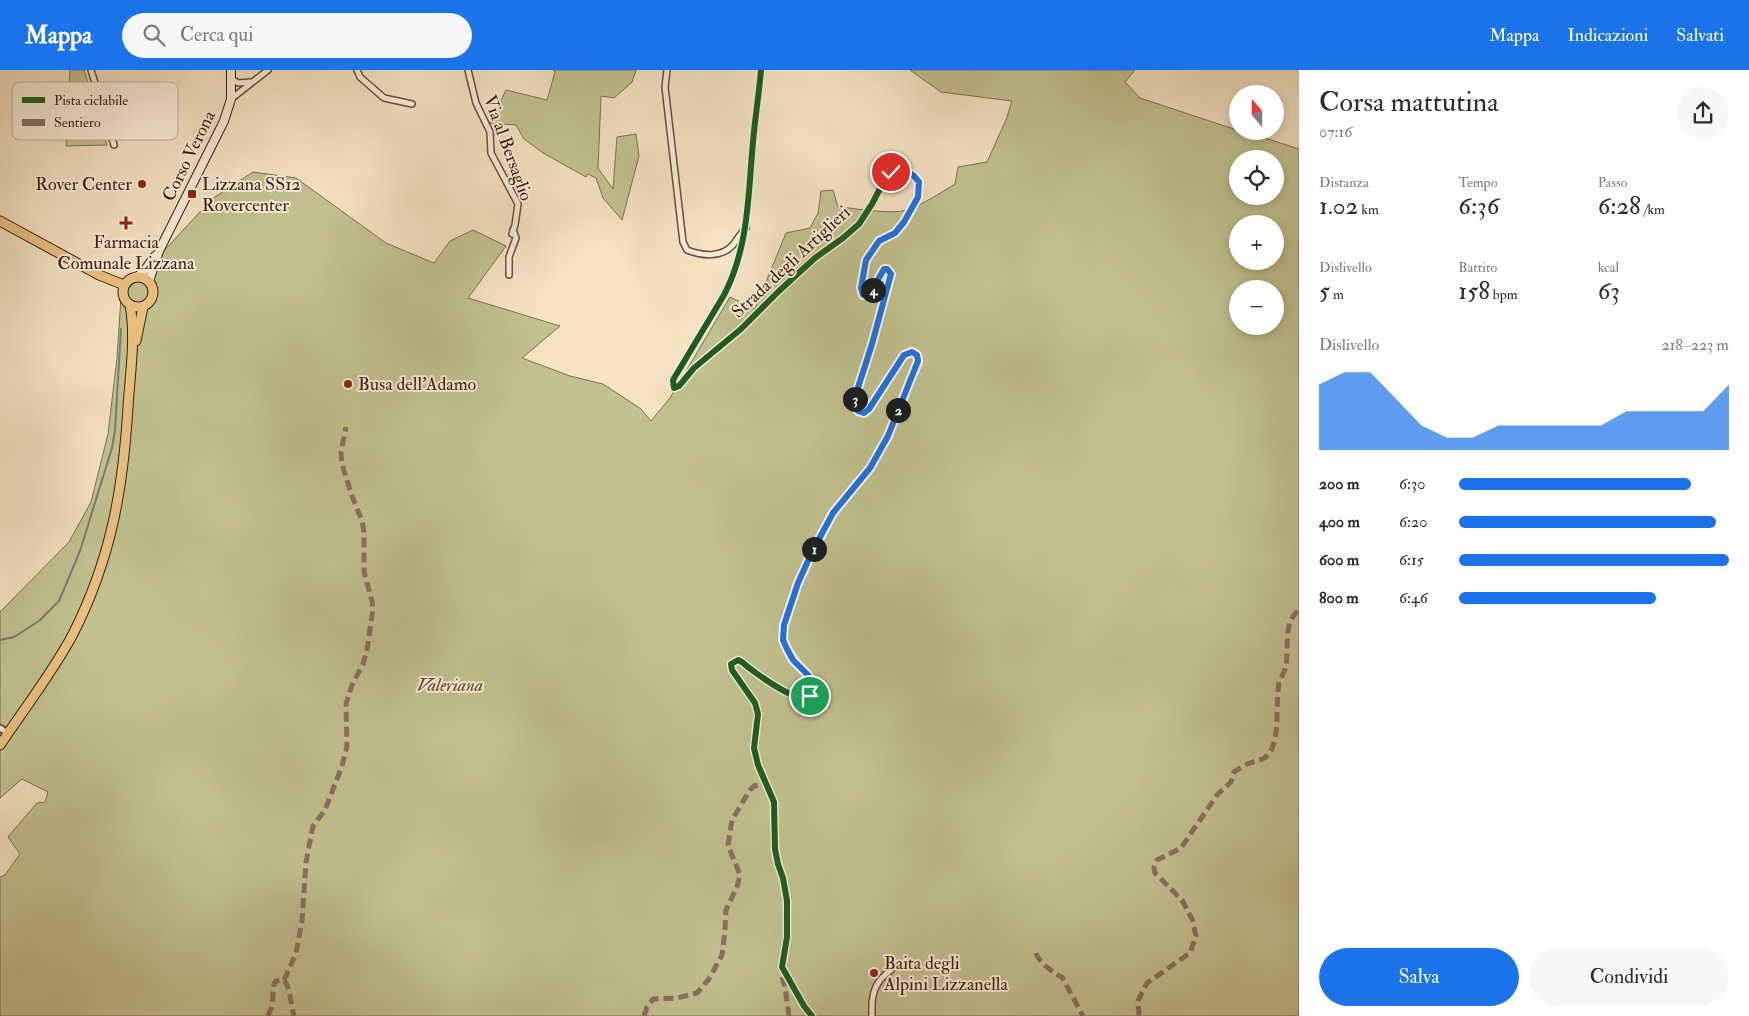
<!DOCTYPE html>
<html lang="it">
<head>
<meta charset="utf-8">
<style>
	body { margin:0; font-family:"IM FELL Double Pica",serif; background:#f7f7f7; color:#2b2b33; height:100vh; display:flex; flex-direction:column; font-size:19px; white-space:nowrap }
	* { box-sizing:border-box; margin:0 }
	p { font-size:16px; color:#7c7c81 }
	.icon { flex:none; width:28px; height:28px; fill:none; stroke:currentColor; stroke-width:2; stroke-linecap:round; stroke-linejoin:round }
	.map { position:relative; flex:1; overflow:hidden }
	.details { display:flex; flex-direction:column; background:#fff; width:450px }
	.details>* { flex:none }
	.needle { width:32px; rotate:340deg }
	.tools { position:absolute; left:1229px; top:15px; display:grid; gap:10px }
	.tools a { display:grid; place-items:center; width:55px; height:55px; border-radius:50%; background:#fff; box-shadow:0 2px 8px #0003; font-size:25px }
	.pin { position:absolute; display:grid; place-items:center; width:42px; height:42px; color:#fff; margin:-21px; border:2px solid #fff; border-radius:50%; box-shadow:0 1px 5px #0007 }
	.km { position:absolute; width:25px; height:25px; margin:-12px; border-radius:50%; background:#222; color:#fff; font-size:14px; line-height:25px; text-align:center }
	.round { display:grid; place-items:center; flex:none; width:52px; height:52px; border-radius:26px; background:#f7f7f7 }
	.headline { display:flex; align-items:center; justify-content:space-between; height:85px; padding:0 20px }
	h1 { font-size:28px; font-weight:600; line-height:38px }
	.figures { display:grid; grid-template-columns:repeat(3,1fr); gap:8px; height:85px; padding:5px 20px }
	.figures div { display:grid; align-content:center }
	.figures b { font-size:25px; font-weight:600 }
	.figures small { font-size:14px; font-weight:400 }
	.figures p { font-size:14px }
	.chart { height:140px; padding:10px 20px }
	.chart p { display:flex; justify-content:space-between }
	.chart svg { width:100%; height:90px; margin-top:5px; fill:#1a73e8; opacity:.7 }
	.action { display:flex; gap:10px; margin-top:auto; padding:10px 20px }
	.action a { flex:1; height:58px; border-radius:30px; background:#1a73e8; color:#fff; font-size:20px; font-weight:600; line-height:58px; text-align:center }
	.action a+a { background:#f7f7f7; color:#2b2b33 }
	ul { padding:0 20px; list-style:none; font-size:16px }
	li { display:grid; grid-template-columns:80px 60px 1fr; align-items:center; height:38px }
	li i { height:12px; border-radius:6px; background:#1a73e8 }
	header { display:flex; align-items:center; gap:30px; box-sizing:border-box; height:70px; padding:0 25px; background:#1a73e8; color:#fff }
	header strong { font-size:24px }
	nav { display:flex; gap:28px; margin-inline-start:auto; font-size:18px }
	.search { width:350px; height:45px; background:#f7f7f7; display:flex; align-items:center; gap:12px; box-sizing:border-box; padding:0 18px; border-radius:28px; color:#7c7c81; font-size:19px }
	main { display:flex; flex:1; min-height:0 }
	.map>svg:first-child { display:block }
</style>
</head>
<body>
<header>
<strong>Mappa</strong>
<div class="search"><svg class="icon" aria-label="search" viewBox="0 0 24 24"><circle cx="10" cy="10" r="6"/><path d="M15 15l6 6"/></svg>Cerca qui</div>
<nav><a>Mappa</a><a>Indicazioni</a><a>Salvati</a></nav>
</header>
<main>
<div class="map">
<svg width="1299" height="946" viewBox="0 0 1299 946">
	<rect width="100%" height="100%" fill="#f5e3c4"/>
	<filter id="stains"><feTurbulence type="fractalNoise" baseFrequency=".004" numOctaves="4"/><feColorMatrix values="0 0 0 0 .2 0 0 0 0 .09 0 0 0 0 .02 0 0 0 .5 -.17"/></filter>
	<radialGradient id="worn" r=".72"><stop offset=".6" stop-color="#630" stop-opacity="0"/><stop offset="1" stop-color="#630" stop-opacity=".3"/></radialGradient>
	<g fill="#c2c290" stroke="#7c7050" fill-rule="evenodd">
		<polygon points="70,0 84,0 107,75 66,76"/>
		<polygon points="553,0 636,0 632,12 614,28 601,26 598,98 613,119 617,67 636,64 639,86 622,150 603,128 596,108 588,104 586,107 543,83 524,69 516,55 490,53 506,20 547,30 555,2"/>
		<path d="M910,0h225l-10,12 15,16 97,32 1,1h5l56,18v867h-1299v-139l5,-2 15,-21 -12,-17 29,-34 8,-1 3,-10 -26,-13 -22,19v-186l69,-70 22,-40 17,-68 9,-76 4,-61 91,-98 41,-27 43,6 90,65 48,20 16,-22 23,-11 33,16 -38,52 92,28 -38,32 48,18 33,8 38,25 10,12 19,-23 60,-101 25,12 31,-76 24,-5 8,-15 3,-22 12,-1 5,17c16,1 54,8 69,3 17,-6 33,-17 48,-26l3,-17 29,-5 19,-42 6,-19 -71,-9zM1238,89h37v37h-37zM1238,154h37v37h-37zM1238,219h37v37h-37z"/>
	</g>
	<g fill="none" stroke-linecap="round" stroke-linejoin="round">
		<polyline stroke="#747e73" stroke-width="2" points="0,570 14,567 39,551 59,531 80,481 112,378 115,360 121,259"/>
		<defs>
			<g id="minor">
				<polyline points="91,0 114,75"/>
				<polyline points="357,0 360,7 384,28 412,34"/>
				<polyline points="468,0 476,33 490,62 491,83 518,134 515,155 512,164"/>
				<path d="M667,0l-2,17 18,155 4,8c15,6 34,8 46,-5 4,-6 8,-12 13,-17"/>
				<path d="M761,0c-2,24 -6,48 -8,72 -5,53 -4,105 -29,153l-51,85 1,8 5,-2 15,-18 47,-39 38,-38 36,-33 28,-20 16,-14 13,-20 15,-29 4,-2 14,-3 9,6 5,6 -1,15 -13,25 -10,11 -16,8 -13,19 -5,27 2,8h6l15,-26h3l4,5 -19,70 -17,53 3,14 6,2 5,-4 35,-54 6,-3 5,1 3,5v7l-8,15 -22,56 -17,32 -38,45 -35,70 -14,42 -1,15 4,9 26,35c5,38 -62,-14 -71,-22l-4,-2 -7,4 1,6 23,33 3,11 -4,34 4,17 16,37 1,47 3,15 5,14 4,23v36l-5,30 22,39 8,10"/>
				<polyline points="232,9 238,13 251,12"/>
				<polyline points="231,29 268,0"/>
				<polyline points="509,205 509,187 516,168 513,160"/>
				<polyline points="0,658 8,663"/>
				<path d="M872,946c-1,-21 2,-34 19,-46"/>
			</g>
			<g id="secondary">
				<polyline points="137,207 144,201 155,186"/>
				<polyline points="149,211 159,181 224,51 231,29 231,0"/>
			</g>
			<g id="primary">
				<polyline points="0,151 99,205 124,215"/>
				<circle cx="138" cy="222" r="15"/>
				<polyline points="136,271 143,237"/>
				<path d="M0,675c24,-36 53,-73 73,-111 38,-75 50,-144 55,-227 2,-33 8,-69 2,-102"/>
			</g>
		</defs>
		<use href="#minor" stroke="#664f3e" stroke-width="8"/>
		<use href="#secondary" stroke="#371e11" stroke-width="10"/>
		<use href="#primary" stroke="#371e11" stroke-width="11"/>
		<use href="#minor" stroke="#f8edd9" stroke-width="5"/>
		<use href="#secondary" stroke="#f8edd9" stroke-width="8"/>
		<use href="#primary" stroke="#eac282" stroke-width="9"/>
		<g stroke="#8d6e63" stroke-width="5" stroke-dasharray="10 5" stroke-linecap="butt">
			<path d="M1036,883c2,8 18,21 26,24l21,39"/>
			<polyline points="782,907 785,917 789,946"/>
			<polyline points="284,910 296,883 302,851 306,792 313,756 325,740 342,696 347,676 346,634 352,615 363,594 367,580 373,539 372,531 364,502 364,462 362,451 352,426 342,394 341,382 346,357"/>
			<path d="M268,946l4,-10 2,-22 2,-3 8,-1c6,6 7,26 10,36"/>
			<polyline points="644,946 647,937 653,929 677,928 697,923 709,909 722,885 725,861 726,840 737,817 740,805 728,775 732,750 750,720 754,716 767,714"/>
			<path d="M1139,946l-1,-15 9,-18 43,-30 6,-17 -4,-17 -10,-19 -27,-27 -1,-6 3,-7 24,-12 36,-53 14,-13 3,-10c5,-3 10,-7 16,-9 7,-3 13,-2 18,-8 13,-15 7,-52 11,-72 2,-6 6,-11 7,-18 3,-16 -3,-44 13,-55"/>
		</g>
		<defs>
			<path id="cycleway" d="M761,0c-2,24 -6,48 -8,72 -5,53 -4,105 -29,153l-51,85 1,8 5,-2 15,-18 47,-39 38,-38 36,-33 28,-20 16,-14 13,-20 15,-29 4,-2 14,-3 9,6 5,6 -1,15 -13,25 -10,11 -16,8 -13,19 -5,27 2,8h6l15,-26h3l4,5 -19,70 -17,53 3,14 6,2 5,-4 35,-54 6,-3 5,1 3,5v7l-8,15 -22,56 -17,32 -38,45 -35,70 -14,42 -1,15 4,9 26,35c5,38 -62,-14 -71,-22l-4,-2 -7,4 1,6 23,33 3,11 -4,34 4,17 16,37 1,47 3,15 5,14 4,23v36l-5,30 22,39 8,10"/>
		</defs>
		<use href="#cycleway" stroke="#f8edd9" stroke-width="9"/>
		<use href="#cycleway" stroke="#1b5e20" stroke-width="6"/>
	</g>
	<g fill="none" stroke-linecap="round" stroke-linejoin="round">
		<defs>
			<polyline id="route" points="810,626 813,622 814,614 808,605 793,590 787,579 783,570 784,555 798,513 812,482 833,443 870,398 888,366 918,291 917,285 912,282 904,285 869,339 864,343 858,341 855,327 872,274 891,204 887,199 884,199 869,225 863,225 861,218 866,190 879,171 895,163 904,152 918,127 919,112 914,106 905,100 891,102"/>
		</defs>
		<use href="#route" stroke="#fff" stroke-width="10"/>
		<use href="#route" stroke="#1a73e8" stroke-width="6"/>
	</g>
	<g fill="#8f2418" stroke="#f8edd9" stroke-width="2">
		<circle cx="142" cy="114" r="5"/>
		<rect x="187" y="119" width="10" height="10" rx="2.5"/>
		<path d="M123.5 145.5h5v5h5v5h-5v5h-5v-5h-5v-5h5z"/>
		<circle cx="348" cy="314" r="5"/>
		<circle cx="874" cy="903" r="5"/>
	</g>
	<g text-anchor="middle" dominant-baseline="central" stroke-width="4" stroke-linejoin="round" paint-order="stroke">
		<g font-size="18" fill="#371e11" stroke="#f8edd9">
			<text transform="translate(508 78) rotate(70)">Via al Bersaglio</text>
			<text transform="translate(189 86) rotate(-64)">Corso Verona</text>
			<text transform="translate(791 192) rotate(-43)">Strada degli Artiglieri</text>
		</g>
		<g font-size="18" fill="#371e11" stroke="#f8edd9" text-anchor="start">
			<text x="132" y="114" text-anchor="end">Rover Center</text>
			<text x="202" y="114">Lizzana SS12<tspan x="202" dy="21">Rovercenter</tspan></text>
			<text x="126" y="172" text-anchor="middle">Farmacia<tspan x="126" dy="21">Comunale Lizzana</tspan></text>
			<text x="358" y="314">Busa dell'Adamo</text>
			<text x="884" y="893">Baita degli<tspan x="884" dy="21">Alpini Lizzanella</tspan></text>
		</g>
		<g font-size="18" font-style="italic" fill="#614f37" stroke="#f8edd9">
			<text x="450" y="615">Valeriana</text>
		</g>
	</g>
	<rect x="12" y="12" width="166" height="58" rx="8" fill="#f8edd9" stroke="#beaf9d" stroke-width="1"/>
	<rect x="22" y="27" width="23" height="6" fill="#1b5e20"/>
	<rect x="22" y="49" width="23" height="7" fill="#8d6e63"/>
	<g font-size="14" fill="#371e11">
		<text x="54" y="35">Pista ciclabile</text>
		<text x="54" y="57">Sentiero</text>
	</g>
	<rect width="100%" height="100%" filter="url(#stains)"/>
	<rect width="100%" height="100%" fill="url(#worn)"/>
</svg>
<div class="tools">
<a><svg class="needle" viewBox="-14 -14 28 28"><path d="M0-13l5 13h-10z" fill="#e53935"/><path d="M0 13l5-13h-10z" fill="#7c7c81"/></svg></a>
<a><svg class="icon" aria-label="locate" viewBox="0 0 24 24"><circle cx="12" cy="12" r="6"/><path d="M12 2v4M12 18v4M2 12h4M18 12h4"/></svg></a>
<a>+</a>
<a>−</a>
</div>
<div class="pin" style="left:810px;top:626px;background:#1e9e55"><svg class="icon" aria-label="arrive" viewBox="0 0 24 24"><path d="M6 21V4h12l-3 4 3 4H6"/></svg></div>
<div class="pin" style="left:891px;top:102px;background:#d93025"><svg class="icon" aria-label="check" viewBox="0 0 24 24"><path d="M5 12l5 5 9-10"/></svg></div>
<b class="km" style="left:814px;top:479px">1</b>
<b class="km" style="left:898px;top:340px">2</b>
<b class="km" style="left:855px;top:329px">3</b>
<b class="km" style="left:873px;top:220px">4</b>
</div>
<section class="details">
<div class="headline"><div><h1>Corsa mattutina</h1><p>07:16</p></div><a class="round"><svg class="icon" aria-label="share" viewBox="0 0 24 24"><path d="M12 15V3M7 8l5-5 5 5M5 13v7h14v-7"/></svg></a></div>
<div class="figures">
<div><p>Distanza</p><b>1.02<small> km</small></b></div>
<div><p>Tempo</p><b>6:36</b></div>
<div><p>Passo</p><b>6:28<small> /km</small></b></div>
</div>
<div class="figures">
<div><p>Dislivello</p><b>5<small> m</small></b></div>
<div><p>Battito</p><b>158<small> bpm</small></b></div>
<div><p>kcal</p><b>63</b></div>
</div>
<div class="chart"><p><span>Dislivello</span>218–223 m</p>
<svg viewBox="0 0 160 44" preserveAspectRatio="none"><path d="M0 44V12L10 6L20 6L30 19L40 32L50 38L60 38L70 32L80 32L90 32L100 32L110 32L120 25L130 25L140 25L150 25L160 12V44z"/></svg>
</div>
<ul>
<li><b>200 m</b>6:30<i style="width:86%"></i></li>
<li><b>400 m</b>6:20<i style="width:95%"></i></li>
<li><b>600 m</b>6:15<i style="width:100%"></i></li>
<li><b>800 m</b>6:46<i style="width:73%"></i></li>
</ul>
<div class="action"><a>Salva</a><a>Condividi</a></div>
</section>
</main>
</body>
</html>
